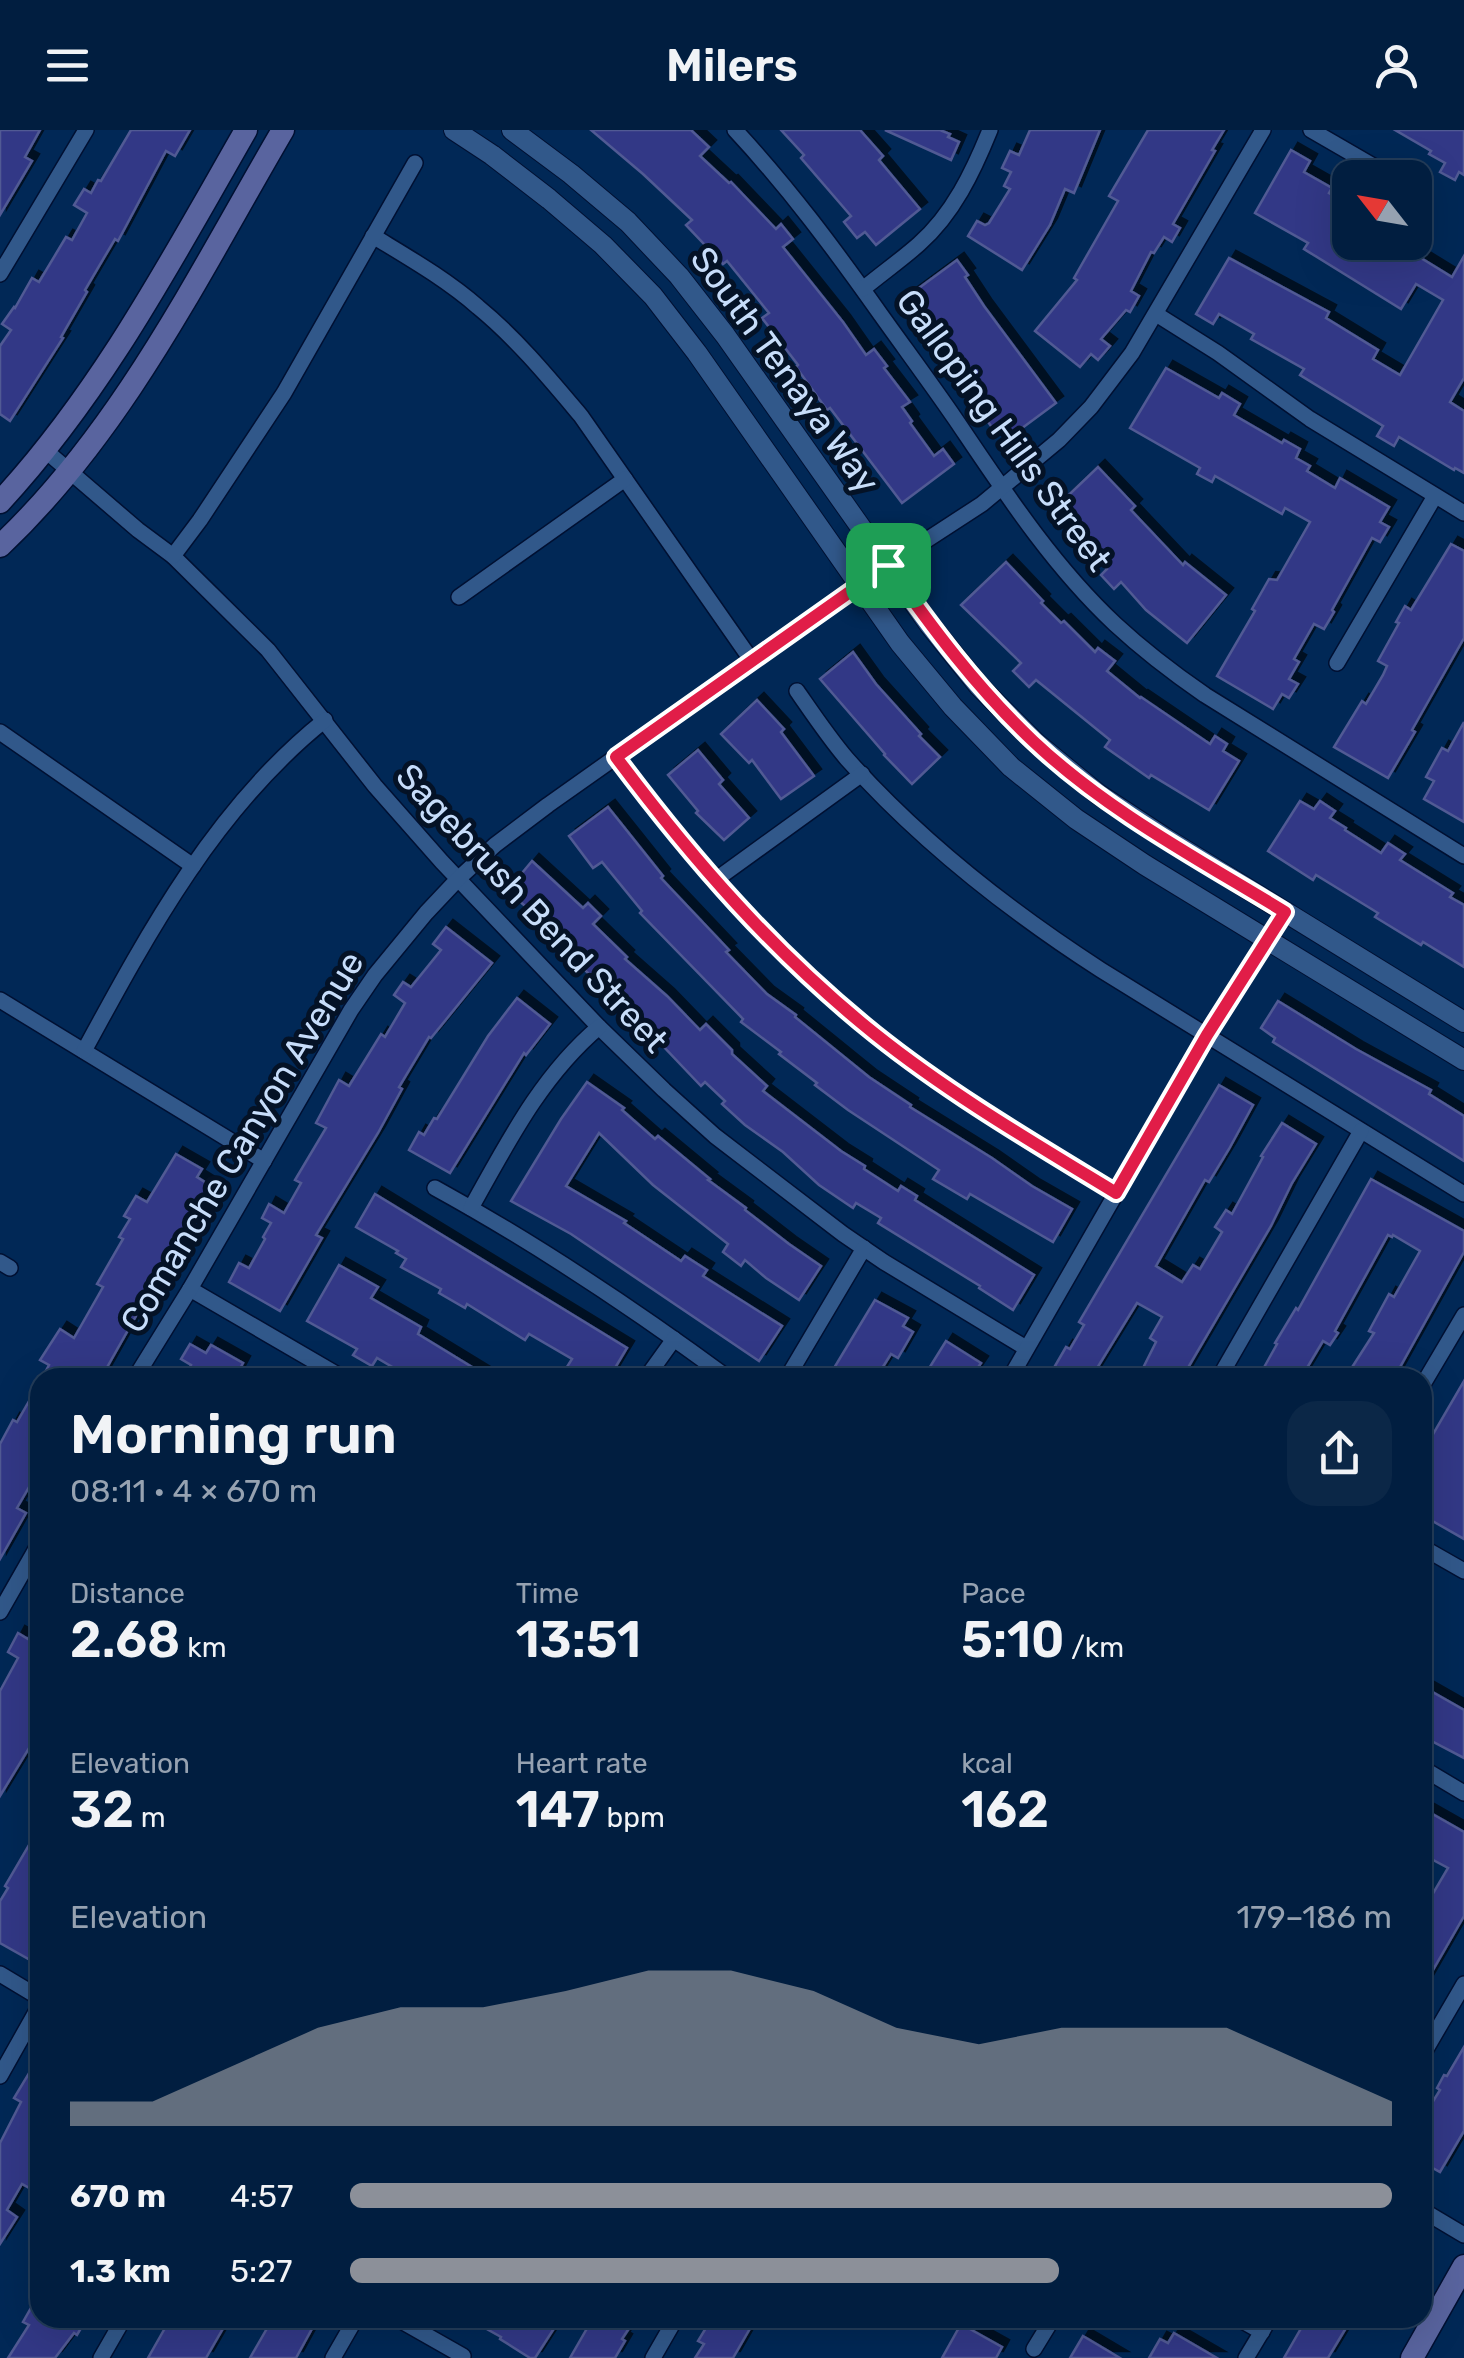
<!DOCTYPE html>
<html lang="en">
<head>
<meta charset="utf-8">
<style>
	body { margin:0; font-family:Rubik,sans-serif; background:#0b2747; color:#f1f3f6; height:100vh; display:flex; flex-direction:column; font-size:38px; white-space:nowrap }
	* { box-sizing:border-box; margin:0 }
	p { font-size:32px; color:#96a2b1 }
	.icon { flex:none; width:55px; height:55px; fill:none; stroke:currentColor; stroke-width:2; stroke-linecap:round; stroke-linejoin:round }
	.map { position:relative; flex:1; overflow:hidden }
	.drawer { position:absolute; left:30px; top:1238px; width:1402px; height:960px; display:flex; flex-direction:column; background:#011e40; border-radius:30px; box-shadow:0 10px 40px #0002,0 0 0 2px #233c59 }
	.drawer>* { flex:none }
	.needle { width:65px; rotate:301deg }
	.controls { position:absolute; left:1332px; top:30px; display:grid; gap:20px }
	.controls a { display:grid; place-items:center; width:100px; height:100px; border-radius:20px; background:#011e40; box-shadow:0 10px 40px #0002,0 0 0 2px #233c59; font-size:50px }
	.pin { position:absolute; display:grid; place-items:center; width:85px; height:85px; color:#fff; margin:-42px; border-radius:20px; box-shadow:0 5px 15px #0006 }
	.round { display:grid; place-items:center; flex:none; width:105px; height:105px; border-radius:30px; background:#0b2747 }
	.headline { display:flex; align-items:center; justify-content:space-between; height:170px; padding:0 40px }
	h1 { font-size:55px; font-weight:600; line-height:75px }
	.metrics { display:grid; grid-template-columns:repeat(3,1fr); gap:15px; height:170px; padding:10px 40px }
	.metrics div { display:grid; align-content:center }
	.metrics b { font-size:50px; font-weight:600 }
	.metrics small { font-size:28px; font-weight:400 }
	.metrics p { font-size:28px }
	.chart { height:280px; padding:20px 40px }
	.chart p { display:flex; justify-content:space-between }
	.chart svg { width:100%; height:180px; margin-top:10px; fill:#8c9099; opacity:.7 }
	ul { padding:0 40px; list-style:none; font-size:32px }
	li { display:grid; grid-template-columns:160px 120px 1fr; align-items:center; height:75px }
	li i { height:25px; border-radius:12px; background:#8c9099 }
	header { display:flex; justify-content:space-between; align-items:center; height:130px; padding:0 40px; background:#011e40; font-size:45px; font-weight:600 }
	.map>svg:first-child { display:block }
</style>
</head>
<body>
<header><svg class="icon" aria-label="menu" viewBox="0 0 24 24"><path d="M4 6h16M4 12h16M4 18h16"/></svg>Milers<svg class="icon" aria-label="person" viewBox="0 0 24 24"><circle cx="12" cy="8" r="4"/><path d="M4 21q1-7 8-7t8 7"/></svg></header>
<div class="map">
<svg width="1464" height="2228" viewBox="0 0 1464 2228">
	<defs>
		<filter id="shadow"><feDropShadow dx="7" dy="-7" stdDeviation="0" flood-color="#0009"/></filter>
	</defs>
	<rect width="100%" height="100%" fill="#012856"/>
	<g fill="#333986" stroke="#515a94" stroke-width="2.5" filter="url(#shadow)">
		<polygon points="0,0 40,0 25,27 32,31 0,85"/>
		<polygon points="131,0 190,0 175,26 166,21 118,111 115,109 85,160 87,162 61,207 63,208 10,291 0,284 0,216 11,200 2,194 14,177 15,178 32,148 39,152 66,107 72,110 87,83 74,75 84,59 91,63 98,50 101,51"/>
		<polygon points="591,0 691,0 709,17 700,26 729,53 731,52 776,99 781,94 793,109 783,117 843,192 866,225 874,219 887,236 884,238 910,272 902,277 912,291 910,293 934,326 943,319 954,334 902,373 830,278 827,280 796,237 798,235 762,188 769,183 727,131 723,134 686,95 692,90 643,44"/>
		<polygon points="781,0 860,0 883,26 879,30 920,79 876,115 865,102 857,108 844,92 851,86 801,28 804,25"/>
		<polygon points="885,0 940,0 950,4 948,7 959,12 951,30"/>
		<polygon points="1030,0 1100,0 1074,63 1065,59 1050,95 1022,140 968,106 977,91 985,95 989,93 1010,59 1004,56 1011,42 1002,38 1010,21 1019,25"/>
		<polygon points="1148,0 1224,0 1212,20 1215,21 1173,94 1180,98 1172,112 1164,107 1154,123 1151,122 1131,161 1139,166 1130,182 1126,180 1101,209 1110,216 1098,230 1091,224 1080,237 1035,201 1077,150 1074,148 1118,71 1109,66"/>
		<polygon points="1395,0 1464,0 1464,45 1459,42 1455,50 1440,42 1445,33 1429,24 1431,21"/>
		<polygon points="1291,20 1310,31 1304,42 1332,58 1329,63 1350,75 1350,112 1406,112 1403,117 1452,147 1464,126 1464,248 1450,272 1464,281 1464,343 1455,338 1454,340 1399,307 1394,316 1377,306 1383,296 1300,245 1304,239 1251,209 1254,204 1219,184 1213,194 1196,184 1229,128 1329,182 1326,188 1378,220 1373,229 1400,245 1443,170 1416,154 1401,179 1304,119 1308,113 1255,83"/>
		<polygon points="957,130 968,145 965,147 984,176 1056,273 1010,307 1000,293 993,299 981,282 987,278 962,244 954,249 944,235 952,229 908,166"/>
		<polygon points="1166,238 1219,268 1222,263 1240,274 1234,285 1282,313 1284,310 1300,319 1296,328 1310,336 1307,341 1335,358 1340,348 1389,377 1380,392 1389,397 1380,412 1372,408 1332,480 1334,482 1324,499 1314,494 1294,529 1299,532 1289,549 1298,554 1289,568 1282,564 1273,579 1217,546 1255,481 1252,479 1269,449 1277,450 1310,392 1285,378 1282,384 1215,346 1212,352 1197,344 1200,338 1130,298"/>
		<polygon points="1098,337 1135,376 1131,380 1183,435 1185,432 1226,465 1187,513 1146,480 1121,452 1114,459 1101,445 1107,439 1069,398 1071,397 1054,379"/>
		<polygon points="1451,414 1464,421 1464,508 1412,600 1415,602 1388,648 1334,617 1362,571 1366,574 1383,545 1387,536 1378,531 1399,493 1396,492 1405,476 1411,480"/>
		<polygon points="1006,432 1043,471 1041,473 1061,493 1064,491 1095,522 1098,518 1115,531 1107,541 1140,568 1141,567 1210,614 1215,606 1227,614 1223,621 1239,631 1209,680 1151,645 1149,648 1105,617 1110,610 1036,550 1029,557 1013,541 1021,533 961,475"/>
		<polygon points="853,522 876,554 921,604 919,606 940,627 912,654 884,625 885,624 820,549"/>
		<polygon points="757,570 784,599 781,602 814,646 781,669 752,630 749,633 721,604"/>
		<polygon points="1464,592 1464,692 1424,669 1434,651 1426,647 1442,618 1448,621"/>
		<polygon points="698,620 723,650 719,654 749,688 724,710 696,683 698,681 668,645"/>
		<polygon points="1300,671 1314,679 1320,671 1335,681 1330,688 1346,698 1345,700 1381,723 1388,713 1405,724 1400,730 1453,763 1450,767 1464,775 1464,837 1423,812 1421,815 1375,787 1378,783 1316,745 1313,750 1268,721"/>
		<polygon points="608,677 663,746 661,748 729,820 726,822 767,864 796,885 795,887 869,947 911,975 910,977 992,1028 1032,1056 1072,1079 1053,1112 970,1064 967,1069 933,1049 939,1040 848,980 815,955 817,953 779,924 781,922 741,892 743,889 640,783 642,781 602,732 593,738 569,706"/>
		<polygon points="532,731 583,778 588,773 601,786 593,794 627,827 625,829 667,866 700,900 706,894 732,920 732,924 767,956 763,961 841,1021 865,1036 864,1039 898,1061 901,1056 917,1066 915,1070 1034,1145 1013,1180 979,1158 980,1156 878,1093 881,1088 856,1073 853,1078 819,1055 783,1022 745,995 722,974 725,971 705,952 701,956 640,892 571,827 573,825 540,791 541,789 507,761"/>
		<polygon points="446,797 492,833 431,908 429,907 399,957 402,959 378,1003 316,1105 322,1108 280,1181 229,1152 239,1133 249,1138 265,1109 263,1107 271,1093 262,1088 269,1074 284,1083 301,1053 295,1050 326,998 316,993 339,950 349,956 381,904 385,907 405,873 394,865 403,852 411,857 441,820 433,814"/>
		<polygon points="517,868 550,894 526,925 524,923 450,1043 409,1020 419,1002 424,1005 434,988 437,989 488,906"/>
		<polygon points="1278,871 1356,919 1431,960 1429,964 1464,986 1464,1031 1273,912 1275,908 1261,898"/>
		<polygon points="587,952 624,978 622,980 655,1009 658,1006 710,1049 708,1050 746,1078 745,1080 789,1114 821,1136 799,1170 766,1148 745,1130 741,1136 723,1122 728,1114 653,1055 599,1003 566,1056 626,1091 624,1093 681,1131 685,1126 707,1140 703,1146 782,1196 759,1231 571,1104 511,1071 561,989"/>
		<polygon points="1219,955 1253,975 1229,1019 1209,1052 1205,1050 1156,1136 1182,1152 1193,1135 1200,1139 1222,1102 1215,1097 1226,1080 1232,1084 1263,1027 1261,1026 1282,993 1316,1014 1292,1053 1271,1096 1182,1248 1138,1248 1156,1212 1150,1208 1162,1187 1137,1173 1091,1248 1048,1248 1066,1217 1070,1219 1084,1195 1079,1192"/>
		<polygon points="176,1024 202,1039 197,1047 219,1061 210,1075 203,1070 167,1134 164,1133 149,1159 158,1164 148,1183 140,1179 101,1248 42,1248 49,1235 40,1230 60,1199 74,1208 103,1157 97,1154 123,1109 119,1107 130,1089 124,1086 136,1066 147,1072"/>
		<polygon points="1371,1049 1464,1101 1464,1122 1394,1248 1357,1248 1349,1242 1374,1203 1369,1201 1389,1164 1394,1167 1420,1121 1393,1105 1392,1107 1388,1105 1335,1201 1338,1203 1330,1215 1323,1211 1301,1248 1272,1248 1262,1241 1277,1214 1275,1213 1296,1178 1298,1180"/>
		<polygon points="375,1064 627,1218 609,1248 560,1248 572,1229 529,1204 525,1210 467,1174 465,1178 439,1163 441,1159 401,1137 406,1129 396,1123 398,1121 356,1097"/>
		<polygon points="339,1135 378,1157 371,1168 421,1197 418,1204 490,1248 411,1248 377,1228 372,1236 353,1225 357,1219 307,1191"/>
		<polygon points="875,1170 908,1188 903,1196 913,1202 898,1228 891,1224 876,1248 828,1248"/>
		<polygon points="946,1211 981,1233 971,1248 923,1248"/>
		<polygon points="190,1214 206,1223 211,1215 243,1233 235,1248 184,1248 191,1235 181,1229"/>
		<polygon points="1464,1251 1464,1409 1422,1385 1422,1323"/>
		<polygon points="40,1252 40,1356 32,1352 17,1378 26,1383 0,1429 0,1314 13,1290 17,1292"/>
		<polygon points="40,1487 40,1591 33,1603 37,1605 0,1666 0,1561 18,1528 8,1522 18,1503 28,1509"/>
		<polygon points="1422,1556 1464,1580 1464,1628 1422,1606"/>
		<polygon points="1422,1678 1464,1702 1464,1786 1422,1859 1422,1782 1448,1738 1422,1724"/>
		<polygon points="40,1696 40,1798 34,1808 40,1812 40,1817 32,1831 0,1813 0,1771 8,1758 5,1756"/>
		<polygon points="1464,1917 1464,2001 1440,2042 1422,2032 1422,1997 1431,1983 1427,1981 1440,1960 1437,1958 1444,1945 1447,1946"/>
		<polygon points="40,1925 40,2042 31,2059 22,2054 7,2080 17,2087 0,2114 0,2013 21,1972 14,1968"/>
		<polygon points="40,2162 40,2188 87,2188 77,2205 74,2203 55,2228 8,2228 29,2195 23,2192"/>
		<polygon points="147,2188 212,2188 225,2195 206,2228 148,2228 165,2198"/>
		<polygon points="273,2188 301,2188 314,2195 296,2228 250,2228"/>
		<polygon points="467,2188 539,2188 555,2197 535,2228 530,2228 500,2209 501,2207"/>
		<polygon points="593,2188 636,2188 622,2209 625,2211 615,2228 570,2228"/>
		<polygon points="712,2188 756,2188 733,2228 695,2228 704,2214 698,2211"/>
		<polygon points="1307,2188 1352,2188 1328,2228 1284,2228"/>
		<polygon points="961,2194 1002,2217 996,2228 942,2228"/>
		<polygon points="1174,2203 1217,2228 1149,2228 1160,2209 1168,2213"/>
		<polygon points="1083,2206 1120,2228 1070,2228"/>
	</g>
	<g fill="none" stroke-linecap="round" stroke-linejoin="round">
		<defs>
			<g id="minor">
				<path d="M735,0c54,58 100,120 146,185 25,35 51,70 75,105 48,71 96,145 159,204 28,26 58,49 90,71l259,161"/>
				<polyline points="1311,0 1394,48"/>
				<path d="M373,106c36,22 73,43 105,71 38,31 71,71 103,109l171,245"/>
				<polyline points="0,144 86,0"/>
				<path d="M863,159c18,-15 38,-29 56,-45 34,-30 54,-72 71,-114"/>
				<polyline points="1156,184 1218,223 1310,289 1464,383"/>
				<polyline points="46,321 138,400 173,426 268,520 375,656 442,732 599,897 664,960 715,1006 843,1104 884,1132 1026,1218"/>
				<polyline points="173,426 200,390 284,263 415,33"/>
				<polyline points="459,467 625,349"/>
				<polyline points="1337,533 1435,366"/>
				<path d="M797,561c16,23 32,47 50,68 75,84 161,151 254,211l363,224"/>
				<polyline points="0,602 193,736"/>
				<path d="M617,627c76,103 158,197 258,277 75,60 159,109 241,159"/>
				<polyline points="714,751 862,644"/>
				<polyline points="0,870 264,1031"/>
				<path d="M84,921c65,-120 132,-244 241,-331"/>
				<path d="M435,1058c102,56 199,121 293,190"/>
				<path d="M471,1078c37,-66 70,-132 128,-181"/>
				<polyline points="0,1132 10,1138"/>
				<polyline points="190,1159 343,1248"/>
				<polyline points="135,1248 190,1159 351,880 375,845 426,783 458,749 495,715 548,675 876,443 982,374 1059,310 1091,277 1132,223 1263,0"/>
				<polyline points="646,1248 674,1209"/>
				<polyline points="787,1248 864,1118"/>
				<polyline points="1010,1248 1207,905 1285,782"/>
				<polyline points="1219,1248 1361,1001"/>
				<polyline points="1422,1256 1464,1185"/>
				<polyline points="1422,1417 1464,1441"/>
				<polyline points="0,1482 40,1412"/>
				<polyline points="1422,1638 1464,1663"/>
				<polyline points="0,1844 40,1868"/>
				<polyline points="1422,1926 1464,1854"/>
				<polyline points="0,1946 40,1875"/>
				<polyline points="1422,2080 1464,2105"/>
				<polyline points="396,2188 463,2226"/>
				<polyline points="1237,2188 1262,2202"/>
				<polyline points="1034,2219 1053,2188"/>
				<polyline points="101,2228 124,2188"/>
				<polyline points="333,2228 356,2188"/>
				<polyline points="653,2228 676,2188"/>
				<polyline points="1246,2228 1270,2188"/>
			</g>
			<g id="tertiary">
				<polyline points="454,0 492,25 549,69 603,115 653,166 697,223 900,513 953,577 1011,637 1076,689 1145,735 1464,930"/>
				<polyline points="512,0 571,44 628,92 679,146 725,205 929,494 979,556 1036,613 1098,664 1165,708 1464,892"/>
			</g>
			<g id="secondary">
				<path d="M0,372c102,-110 172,-243 246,-372"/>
				<path d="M0,416c123,-116 198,-271 283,-416"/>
				<polyline points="1412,2228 1464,2136"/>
			</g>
		</defs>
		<use href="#minor" stroke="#001032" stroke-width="18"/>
		<use href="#tertiary" stroke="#001032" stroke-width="22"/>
		<use href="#secondary" stroke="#001032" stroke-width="25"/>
		<use href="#minor" stroke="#31588a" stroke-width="15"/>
		<use href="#tertiary" stroke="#31588a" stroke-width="20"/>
		<use href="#secondary" stroke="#59649f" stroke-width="22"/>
	</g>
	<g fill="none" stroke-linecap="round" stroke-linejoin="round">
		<defs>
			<path id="route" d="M888,435c44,63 89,123 145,176 74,70 167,119 252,171l-78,123 -91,158c-82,-50 -166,-99 -241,-159 -100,-80 -182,-174 -259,-277z"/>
		</defs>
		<use href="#route" stroke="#fff" stroke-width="20"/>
		<use href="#route" stroke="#e11d48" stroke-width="12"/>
	</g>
	<g text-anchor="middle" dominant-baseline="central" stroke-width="10" stroke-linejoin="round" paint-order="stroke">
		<g font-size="35" fill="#c7ddfa" stroke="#041226">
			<text transform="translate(785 240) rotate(54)">South Tenaya Way</text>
			<text transform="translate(1004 300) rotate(54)">Galloping Hills Street</text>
			<text transform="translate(532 778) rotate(47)">Sagebrush Bend Street</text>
			<text transform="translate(242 1012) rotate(-59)">Comanche Canyon Avenue</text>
		</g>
	</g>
</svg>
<div class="controls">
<a><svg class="needle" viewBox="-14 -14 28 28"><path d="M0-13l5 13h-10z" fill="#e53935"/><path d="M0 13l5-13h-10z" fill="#96a2b1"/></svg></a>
</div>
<div class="pin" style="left:888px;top:435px;background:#1e9e55"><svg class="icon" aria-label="arrive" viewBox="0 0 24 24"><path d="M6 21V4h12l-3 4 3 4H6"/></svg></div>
<section class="drawer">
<div class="headline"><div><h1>Morning run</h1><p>08:11 · 4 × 670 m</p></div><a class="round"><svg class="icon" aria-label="share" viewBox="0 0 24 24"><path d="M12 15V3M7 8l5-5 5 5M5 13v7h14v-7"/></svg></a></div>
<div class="metrics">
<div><p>Distance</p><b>2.68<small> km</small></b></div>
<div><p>Time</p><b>13:51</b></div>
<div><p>Pace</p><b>5:10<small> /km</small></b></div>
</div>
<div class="metrics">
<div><p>Elevation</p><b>32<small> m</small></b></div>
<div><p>Heart rate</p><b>147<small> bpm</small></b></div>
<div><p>kcal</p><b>162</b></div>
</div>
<div class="chart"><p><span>Elevation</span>179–186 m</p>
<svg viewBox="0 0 160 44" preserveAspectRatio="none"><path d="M0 44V38L10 38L20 29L30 20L40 15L50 15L60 11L70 6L80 6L90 11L100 20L110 24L120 20L130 20L140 20L150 29L160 38V44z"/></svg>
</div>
<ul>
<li><b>670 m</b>4:57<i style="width:100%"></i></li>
<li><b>1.3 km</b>5:27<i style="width:68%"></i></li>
</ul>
</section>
</div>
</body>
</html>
